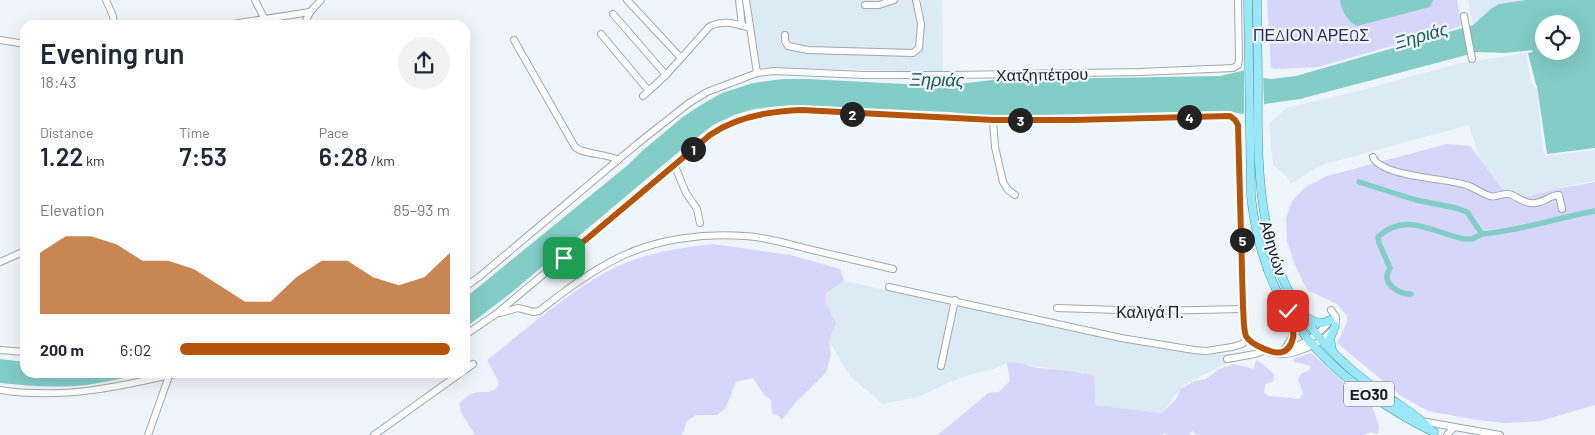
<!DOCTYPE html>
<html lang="en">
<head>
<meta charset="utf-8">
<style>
	body { margin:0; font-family:Barlow,sans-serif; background:#f2f2f3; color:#1f2937; height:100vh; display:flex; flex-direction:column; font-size:19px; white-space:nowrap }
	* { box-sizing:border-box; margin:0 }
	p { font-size:16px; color:#747a83 }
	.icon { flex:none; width:28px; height:28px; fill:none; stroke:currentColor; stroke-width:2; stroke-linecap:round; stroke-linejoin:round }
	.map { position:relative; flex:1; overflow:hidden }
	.sheet { position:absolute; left:20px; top:20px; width:450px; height:358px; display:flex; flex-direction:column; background:#fff; border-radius:15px; box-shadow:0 5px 20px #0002 }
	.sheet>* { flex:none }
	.controls { position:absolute; left:1535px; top:15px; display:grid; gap:10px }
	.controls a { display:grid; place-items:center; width:45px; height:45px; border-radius:50%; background:#fff; box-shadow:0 5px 20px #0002; font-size:25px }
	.pin { position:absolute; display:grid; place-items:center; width:42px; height:42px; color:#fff; margin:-21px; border-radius:10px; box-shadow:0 2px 8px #0006 }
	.km { position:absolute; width:25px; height:25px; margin:-12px; border-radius:50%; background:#222; color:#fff; font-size:14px; line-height:25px; text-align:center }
	.round { display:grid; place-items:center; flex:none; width:52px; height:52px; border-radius:26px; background:#f2f2f3 }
	.headline { display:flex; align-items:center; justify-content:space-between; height:85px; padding:0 20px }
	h1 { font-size:28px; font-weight:600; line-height:38px }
	.stats { display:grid; grid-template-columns:repeat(3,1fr); gap:8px; height:85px; padding:5px 20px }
	.stats div { display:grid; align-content:center }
	.stats b { font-size:25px; font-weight:600 }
	.stats small { font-size:14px; font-weight:400 }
	.stats p { font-size:14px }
	.chart { height:140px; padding:10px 20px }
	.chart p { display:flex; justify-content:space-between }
	.chart svg { width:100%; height:90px; margin-top:5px; fill:#b45309; opacity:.7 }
	ul { padding:0 20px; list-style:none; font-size:16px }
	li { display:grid; grid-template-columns:80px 60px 1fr; align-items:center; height:38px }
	li i { height:12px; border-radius:6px; background:#b45309 }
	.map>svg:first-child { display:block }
</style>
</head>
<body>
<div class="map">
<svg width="1595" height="435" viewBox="0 0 1595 435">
	<rect width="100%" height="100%" fill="#eff6fb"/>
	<g fill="#dceaf4">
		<polygon points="750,0 942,0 943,72 760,67"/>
		<polygon points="1468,0 1526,0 1492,8 1473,25"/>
		<polygon points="1526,53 1531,82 1537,90 1544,156 1595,150 1595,181 1562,187 1525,199 1504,189 1480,159 1469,125 1325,164 1309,172 1291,184 1287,177 1273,165 1269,124 1286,108 1366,89 1460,63"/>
		<polygon points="844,281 1106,338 1179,352 1235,354 1235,361 1225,364 1182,386 1162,413 1094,405 1084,372 1007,363 993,369 959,378 918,397 883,404 854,380 846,370 829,341 826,293"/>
	</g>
	<g fill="#d6d6fb">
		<polygon points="1267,0 1457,0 1462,26 1318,67 1275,69 1271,68"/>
		<polygon points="1447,144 1470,146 1503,189 1523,198 1561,188 1595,182 1595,405 1540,421 1525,422 1505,423 1477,420 1428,411 1401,396 1337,343 1347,322 1347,316 1337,304 1308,290 1303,282 1295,265 1287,241 1286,218 1292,201 1306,187 1327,176"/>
		<path d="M713,244l77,11 50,14 4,12 -18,12v10l10,20 -7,17 2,14 -5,19 -30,29 -14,18 -3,-4 -7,-2 -1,-14 -7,-5 -11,-17 -17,4 -11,27 -8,6h-21l-9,6 -5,14h-207l-13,-21 -3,-11c5,-4 9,-8 15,-10 10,-3 21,3 25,-11l-12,-22c40,-31 82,-69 127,-92 30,-15 66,-20 99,-24z"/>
		<path d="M1311,353l34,30 26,20 8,23 -1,8 -8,-2 -5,3h-168l-5,-4 -3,4h-23l-1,-2 -3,2h-224l50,-42 11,-1 11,-11 -3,-18c10,-2 21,3 31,5 19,2 38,2 56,8l1,29 67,8 15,-15 3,-9 15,-8 11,-2 13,-10 15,-5 20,5 1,-7 2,-2 17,14 -1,8 -8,2 -1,9 5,3 30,3 4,-6 -5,-14 4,-6 8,-3 1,-4 -17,-4 -1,-3z"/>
	</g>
	<g fill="#83cdc6" fill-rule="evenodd">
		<path d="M1340,0h93l-3,7 -73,19c-10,-5 -15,-14 -17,-26z"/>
		<path d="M1526,0h69v148l-48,6 -10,-68 -1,-1 -8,-32 5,-1 -1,-2 -27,3 -27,-1 -178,47 -35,5 -19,9 -4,1 -16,-3 -236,5 -41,-4 -159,-7 -36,4 -20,6 -21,10 -38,30 -164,138 -46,35v-30l164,-134 13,-13 42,-35 17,-11 21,-12 31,-10 30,-4h25l134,7 50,-6 228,-4 26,-6 18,8 7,1 25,-3 177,-51 19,-17 7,-4zM1544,24h27v27h-27z"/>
		<path d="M0,359l25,3v10l122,1c-20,4 -41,9 -61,12 -29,3 -58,1 -86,-2z"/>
	</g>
	<polygon fill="#eff6fb" points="1244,68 1263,75 1264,107 1250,114 1244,115"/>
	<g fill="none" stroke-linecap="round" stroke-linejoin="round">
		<g stroke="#83cdc6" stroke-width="5.5">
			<path d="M1359,182l57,18 40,8 11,4 15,22c38,-3 75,-16 113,-23"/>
			<path d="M1411,294c-9,1 -25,-8 -24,-18 0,-3 2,-6 3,-8l-11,-25 -1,-6c28,-27 57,-3 87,2h7l10,-5"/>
		</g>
		<defs>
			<g id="minor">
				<polyline points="106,0 113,16 114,25"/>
				<polyline points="255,0 265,20"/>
				<polyline points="627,0 681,58"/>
				<polyline points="739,0 742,26"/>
				<polyline points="746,0 757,73"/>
				<polyline points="865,5 879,5 894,0"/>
				<polyline points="613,14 666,75"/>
				<polyline points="1464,16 1472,59"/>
				<polyline points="226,25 310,12"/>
				<polyline points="304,25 310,12 321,0"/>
				<polyline points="601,34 648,90"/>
				<polyline points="785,35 785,41 788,46 808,50 913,53 919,48 921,24 916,0"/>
				<polyline points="0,40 25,44"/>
				<path d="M514,40l61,107c9,8 31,6 43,13"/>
				<path d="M643,96l23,-21 43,-48c13,-8 27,-3 41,1"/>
				<polyline points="993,120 995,147 1003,182 1008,190 1015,195"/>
				<path d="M1373,157c8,20 73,21 93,28 8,2 16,9 24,11 6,2 12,-3 19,-2 7,2 13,8 21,9 13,2 18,-8 29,-8l3,14"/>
				<polyline points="674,164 686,193 697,209 700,223"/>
				<polyline points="0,262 25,251"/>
				<polyline points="465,287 479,277 637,144 689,103 707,92 757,73 774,71 865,75 950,75 1140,72 1233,68 1238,65 1239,60 1238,0"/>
				<polyline points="889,287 1121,338 1194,350 1206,351 1232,347 1242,344 1248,339"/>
				<polyline points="1057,308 1150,311 1243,309"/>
				<path d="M500,313l18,-5 16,4 5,-1c27,-21 52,-40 83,-55 36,-17 82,-23 122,-20 21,1 41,7 60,12 30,7 59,14 89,21"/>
				<path d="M465,335l31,-21 220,-184c25,-15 57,-19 85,-20l192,10h79l158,-4 5,4 3,5 5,184 2,21 3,9"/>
				<path d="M1248,339c8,7 20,14 31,15 17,2 59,-16 57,-37l-5,-7"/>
				<polyline points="0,350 25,352"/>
				<path d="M1285,351c16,-5 36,-17 45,-31"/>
				<polyline points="1227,359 1255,354 1267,350"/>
				<polyline points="941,366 955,300"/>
				<polyline points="465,370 473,364"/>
				<path d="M0,390c63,10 123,-4 184,-18"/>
				<polyline points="1421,421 1500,435"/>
				<polyline points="148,435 169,376"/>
				<polyline points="374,435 462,372"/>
				<polyline points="1447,435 1454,427"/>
			</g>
			<g id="major">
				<path d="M1248,0l3,196c10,94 52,156 130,206 17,11 34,22 53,30"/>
				<path d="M1257,0c0,29 1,58 1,87 -1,93 0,187 69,259 17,19 37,35 58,49 15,11 32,20 45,34"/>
				<path d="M1305,316c8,6 16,10 25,4"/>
				<polyline points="1332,350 1330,339 1335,326"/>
				<polyline points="1284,351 1293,337 1291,320"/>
			</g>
		</defs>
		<use href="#minor" stroke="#a0a7ac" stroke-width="8"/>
		<use href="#major" stroke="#4096a7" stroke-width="9"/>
		<use href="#minor" stroke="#fff" stroke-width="6"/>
		<use href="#major" stroke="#99e7f7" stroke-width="8"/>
	</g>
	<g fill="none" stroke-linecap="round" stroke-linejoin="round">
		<defs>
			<path id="route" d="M564,258l146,-123c26,-18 60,-24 92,-25l191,10h79l158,-4 5,4 3,5 5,183c1,9 0,20 3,28 3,5 8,8 12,10 14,7 30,13 35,-8 2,-9 -3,-18 -5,-27"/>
		</defs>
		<use href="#route" stroke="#fff" stroke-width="10"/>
		<use href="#route" stroke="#b45309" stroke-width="6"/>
	</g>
	<g text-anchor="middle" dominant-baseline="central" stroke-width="4.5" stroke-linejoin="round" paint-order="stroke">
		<rect fill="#eff6fb" stroke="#595d60" stroke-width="1" x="1344" y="381.5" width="50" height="25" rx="4"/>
		<g font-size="15" font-weight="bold" fill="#191c1e">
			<text x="1369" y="394">ΕΟ30</text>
		</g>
		<g font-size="16" fill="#2d2461" stroke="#eff6fb">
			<text x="1311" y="34">ΠΕΔΙΟΝ ΑΡΕΩΣ</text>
		</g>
		<g font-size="16" fill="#191c1e" stroke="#eff6fb">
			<text transform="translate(1042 74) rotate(-1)">Χατζηπέτρου</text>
			<text transform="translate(1274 248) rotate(73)">Αθηνών</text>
			<text x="1150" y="311">Καλιγά Π.</text>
		</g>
		<g font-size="18" font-style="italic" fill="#1b5a55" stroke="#eff6fb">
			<text transform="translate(1421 35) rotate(-16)">Ξηριάς</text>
			<text transform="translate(937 79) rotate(1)">Ξηριάς</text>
		</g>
	</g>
</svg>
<div class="controls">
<a><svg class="icon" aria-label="locate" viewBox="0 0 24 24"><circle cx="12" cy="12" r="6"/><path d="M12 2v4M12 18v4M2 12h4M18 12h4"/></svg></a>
</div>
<div class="pin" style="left:564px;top:258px;background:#1e9e55"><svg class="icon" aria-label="arrive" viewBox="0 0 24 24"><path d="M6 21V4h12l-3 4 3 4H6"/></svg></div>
<div class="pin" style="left:1288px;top:311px;background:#d93025"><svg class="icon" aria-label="check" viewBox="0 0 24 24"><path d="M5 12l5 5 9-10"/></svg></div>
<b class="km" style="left:693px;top:149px">1</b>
<b class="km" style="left:852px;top:114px">2</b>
<b class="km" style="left:1020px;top:120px">3</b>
<b class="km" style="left:1189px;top:117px">4</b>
<b class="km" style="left:1242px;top:240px">5</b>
<section class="sheet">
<div class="headline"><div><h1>Evening run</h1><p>18:43</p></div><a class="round"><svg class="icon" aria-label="share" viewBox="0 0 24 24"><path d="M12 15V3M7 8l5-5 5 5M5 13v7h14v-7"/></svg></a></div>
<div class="stats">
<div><p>Distance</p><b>1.22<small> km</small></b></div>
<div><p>Time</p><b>7:53</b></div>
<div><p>Pace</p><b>6:28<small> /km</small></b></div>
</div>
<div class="chart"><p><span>Elevation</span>85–93 m</p>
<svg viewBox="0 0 160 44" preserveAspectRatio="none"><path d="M0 44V14L10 6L20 6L30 10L40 18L50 18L60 22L70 30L80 38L90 38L100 26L110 18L120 18L130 26L140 30L150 26L160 14V44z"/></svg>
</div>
<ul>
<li><b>200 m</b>6:02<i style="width:100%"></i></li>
</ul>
</section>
</div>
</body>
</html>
